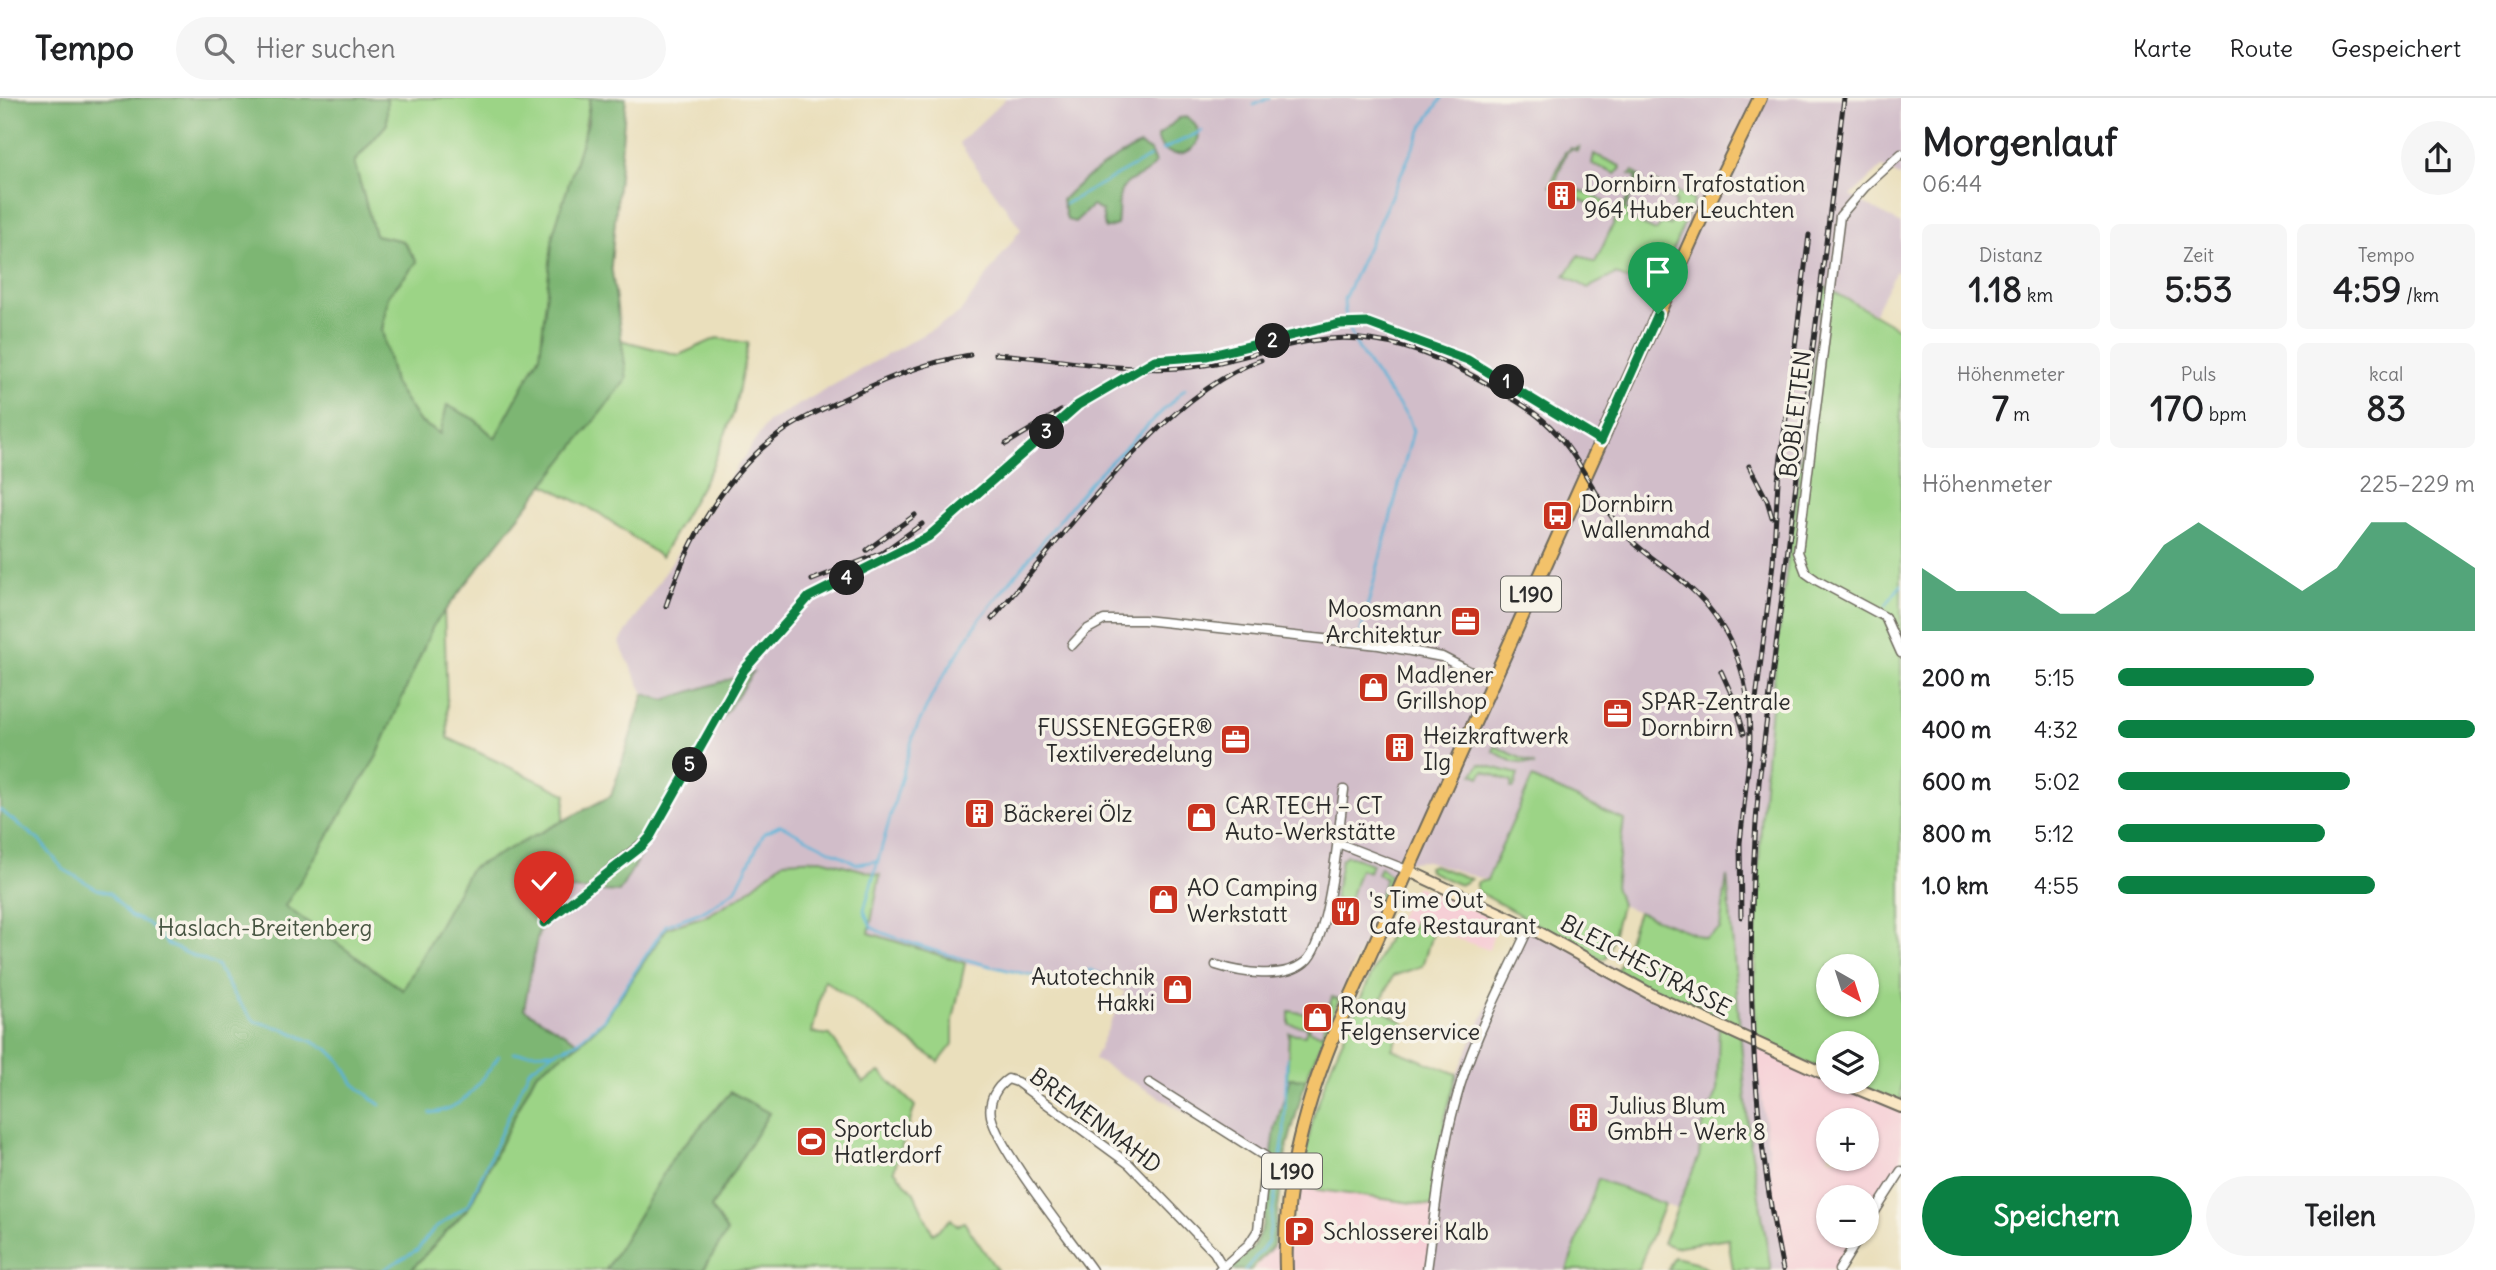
<!DOCTYPE html>
<html lang="de">
<head>
<meta charset="utf-8">
<style>
	body { margin:0; font-family:Delius,sans-serif; background:#f6f6f6; color:#202124; height:100vh; display:flex; flex-direction:column; font-size:26px; white-space:nowrap }
	* { box-sizing:border-box; margin:0 }
	p { font-size:23px; color:#757577 }
	.icon { flex:none; width:38px; height:38px; fill:none; stroke:currentColor; stroke-width:2; stroke-linecap:round; stroke-linejoin:round }
	.map { position:relative; flex:1; overflow:hidden }
	.details { display:flex; flex-direction:column; background:#fff; width:595px }
	.details>* { flex:none }
	.needle { width:46px; rotate:141deg }
	.tools { position:absolute; left:1816px; top:856px; display:grid; gap:14px }
	.tools a { display:grid; place-items:center; width:63px; height:63px; border-radius:50%; background:#fff; box-shadow:0 2px 5px #0004; font-size:35px }
	.pin { position:absolute; display:grid; place-items:center; width:60px; height:60px; color:#fff; margin:-72px -30px; border-radius:50% 50% 50% 0; rotate:-45deg; box-shadow:0 0 7px #0007 }
	.pin .icon { rotate:45deg }
	.km { position:absolute; width:35px; height:35px; margin:-18px; border-radius:50%; background:#222; color:#fff; font-size:19px; line-height:35px; text-align:center }
	.round { display:grid; place-items:center; flex:none; width:74px; height:74px; border-radius:37px; background:#f6f6f6 }
	.overview { display:flex; align-items:center; justify-content:space-between; height:119px; padding:0 21px }
	h1 { font-size:38px; font-weight:700; line-height:52px }
	.figures { display:grid; grid-template-columns:repeat(3,1fr); gap:10px; height:119px; padding:7px 21px }
	.figures div { display:grid; align-content:center; border-radius:10px; background:#f6f6f6; text-align:center }
	.figures b { font-size:35px; font-weight:700 }
	.figures small { font-size:19px; font-weight:400 }
	.figures p { font-size:19px }
	.chart { height:196px; padding:14px 21px }
	.chart p { display:flex; justify-content:space-between }
	.chart svg { width:100%; height:126px; margin-top:7px; fill:#0b8043; opacity:.7 }
	.button { display:flex; gap:14px; margin-top:auto; padding:14px 21px }
	.button a { flex:1; height:80px; border-radius:42px; background:#0b8043; color:#fff; font-size:28px; font-weight:700; line-height:80px; text-align:center }
	.button a+a { background:#f6f6f6; color:#202124 }
	ul { padding:0 21px; list-style:none; font-size:23px }
	li { display:grid; grid-template-columns:112px 84px 1fr; align-items:center; height:52px }
	li i { height:18px; border-radius:9px; background:#0b8043 }
	header { display:flex; align-items:center; gap:42px; box-sizing:border-box; height:98px; padding:0 35px; background:#fff; border-bottom:2px solid #e0e0e0 }
	header strong { font-size:33px }
	nav { display:flex; gap:38px; margin-inline-start:auto; font-size:24px }
	.search { width:490px; height:63px; background:#f6f6f6; display:flex; align-items:center; gap:18px; box-sizing:border-box; padding:0 24px; border-radius:38px; color:#757577; font-size:26px }
	main { display:flex; flex:1; min-height:0 }
	.map>svg:first-child { display:block }
</style>
</head>
<body>
<header>
<strong>Tempo</strong>
<div class="search"><svg class="icon" aria-label="search" viewBox="0 0 24 24"><circle cx="10" cy="10" r="6"/><path d="M15 15l6 6"/></svg>Hier suchen</div>
<nav><a>Karte</a><a>Route</a><a>Gespeichert</a></nav>
</header>
<main>
<div class="map">
<svg width="1901" height="1172" viewBox="0 0 1901 1172">
	<rect width="100%" height="100%" fill="#f7f3e8"/>
	<filter id="ink" filterUnits="userSpaceOnUse"><feTurbulence type="fractalNoise" baseFrequency=".0143" numOctaves="2"/><feDisplacementMap in="SourceGraphic" scale="14" xChannelSelector="R" yChannelSelector="G"/><feConvolveMatrix kernelMatrix="1 2 1 2 8 2 1 2 1" color-interpolation-filters="sRGB"/></filter>
	<filter id="wash" filterUnits="userSpaceOnUse"><feTurbulence type="fractalNoise" baseFrequency=".00686" numOctaves="4" result="noise"/><feDisplacementMap in="SourceGraphic" scale="28" xChannelSelector="R" yChannelSelector="G"/><feGaussianBlur stdDeviation="1.57" result="paint"/><feColorMatrix in="noise" values="0 0 0 0 0 0 0 0 0 0 0 0 0 0 0 0 0 1.4 0 .05"/><feComposite in="paint" operator="in"/></filter>
	<g filter="url(#wash)">
		<rect width="100%" height="100%" fill="#eadfbc"/>
		<g fill="#f6cfd6" fill-rule="evenodd">
			<polygon points="1416,788 1498,822 1489,852 1432,832 1415,823 1409,835 1393,828"/>
			<path d="M1755,942l74,33v9h20l52,22v59l-34,53v-19h-38v39h25l-20,34h-47l-9,-42zM1829,1022h38v38h-38z"/>
			<polygon points="1298,1089 1434,1108 1426,1172 1254,1172 1273,1148 1294,1139"/>
		</g>
		<g fill="#d1bdc9">
			<polygon points="1006,0 1901,0 1901,79 1882,69 1851,98 1901,126 1901,176 1896,173 1874,215 1825,188 1770,616 1753,861 1755,942 1778,1130 1787,1172 1771,1172 1758,1096 1749,1038 1728,782 1720,831 1705,840 1621,807 1615,788 1624,722 1532,680 1486,782 1427,763 1402,764 1391,778 1379,811 1320,942 1306,981 1290,980 1275,1031 1271,1065 1094,961 1125,894 1100,882 1084,879 1066,884 965,865 869,835 784,763 744,796 708,817 667,830 604,923 580,945 524,911 541,818 708,642 751,575 664,602 644,596 619,545 682,448 768,324 959,216 1021,131 959,45"/>
			<polygon points="1527,822 1719,928 1717,993 1702,1030 1699,1058 1679,1112 1598,1082 1567,1172 1426,1172 1445,1020 1457,976"/>
		</g>
		<g fill="#9cd486" stroke="#648058" stroke-width="2" fill-rule="evenodd">
			<polygon points="387,0 590,0 550,224 679,257 717,240 748,245 734,314 711,371 661,459 599,415 543,386 441,411 448,640 566,696 554,789 529,866 0,1172 0,349 500,359 505,323 495,340 474,321 441,336 419,323 394,285 382,232 388,198 417,164 403,143 375,137 354,64 387,26"/>
			<polygon points="1579,49 1577,53 1571,50 1566,55 1554,88 1577,97 1580,92 1604,103 1604,109 1620,116 1637,79 1630,76 1633,73 1644,82 1639,81 1625,111 1630,113 1627,120 1656,133 1662,125 1670,127 1676,103 1654,92 1654,84 1694,102 1650,206 1641,203 1646,191 1616,176 1588,190 1565,178 1579,157 1595,165 1617,118 1550,88 1565,54"/>
			<polygon points="1594,56 1620,68 1621,70 1616,76 1592,66"/>
			<path d="M1824,188l77,44v774l-52,-22h18v-39h-38v30l-74,-33c-4,-253 36,-505 69,-754zM1829,868h38v38h-38z"/>
			<polygon points="1495,648 1535,667 1513,664 1493,653"/>
			<polygon points="1480,666 1518,676 1514,690 1511,690 1512,684 1484,673 1480,679 1473,676"/>
			<polygon points="1532,680 1624,722 1615,788 1621,807 1609,854 1605,861 1599,861 1477,793 1477,785 1487,782"/>
			<polygon points="1347,757 1372,766 1369,774 1360,771 1349,804 1334,801 1341,762"/>
			<polygon points="821,761 880,777 869,835 965,865 953,922 953,946 939,964 824,882 812,935 830,937 863,985 880,974 915,1008 894,1072 914,1095 933,1136 951,1121 957,1128 964,1124 997,1172 703,1172 727,1134 711,1110 769,1015 731,994 674,1058 606,1172 411,1172 469,1109 536,975 580,945 604,923 667,830 708,817 744,796 784,763"/>
			<polygon points="1433,767 1471,781 1460,787 1429,773 1428,769"/>
			<polygon points="1380,769 1391,778 1379,811 1375,809 1386,780 1377,776"/>
			<polygon points="1727,778 1749,1038 1771,1172 1733,1172 1728,1140 1674,1149 1663,1145 1699,1058 1702,1030 1717,993 1719,929 1617,874 1638,814 1705,840 1720,831"/>
			<polygon points="1415,822 1433,833 1422,868 1393,878 1378,910 1404,924 1392,951 1457,976 1445,1020 1434,1108 1298,1089 1314,1016 1332,965 1393,828 1409,834"/>
			<polygon points="1332,899 1339,901 1306,981 1287,980 1289,935 1305,937 1307,929 1289,926 1289,913 1308,916 1309,933 1322,936"/>
			<polygon points="1598,1081 1664,1106 1638,1172 1567,1172"/>
			<polygon points="1674,1159 1695,1164 1708,1172 1668,1172"/>
		</g>
		<g fill="#7db673" stroke="#54704f" stroke-width="2">
			<polygon points="0,0 387,0 387,26 354,64 375,137 403,143 417,164 388,198 382,232 394,285 419,323 440,336 447,307 474,321 495,340 540,257 553,136 588,24 590,0 626,0 611,167 627,281 433,528 377,658 285,808 403,892 470,771 611,698 644,596 664,602 753,574 708,642 619,794 570,791 541,818 524,911 580,945 536,975 469,1109 411,1172 0,1172"/>
			<path d="M1188,19c34,29 -23,55 -31,20l22,-19z"/>
			<path d="M1140,47l10,6 5,12c-7,14 -28,14 -34,28 -4,8 -2,25 -4,34l-12,4 -3,-18 -10,-5 -17,16 -8,-2 -5,-20c20,-22 51,-42 78,-55z"/>
			<polygon points="1290,980 1306,981 1286,1053 1273,1148 1251,1172 1228,1172 1253,1150 1263,1127 1275,1031"/>
			<polygon points="731,994 769,1015 711,1110 727,1134 703,1172 606,1172 674,1058"/>
		</g>
		<g fill="none" stroke-linecap="round" stroke-linejoin="round">
			<g stroke="#5ab4d8" stroke-width="2.5">
				<polyline points="1254,7 1269,0"/>
				<polyline points="1162,52 1202,33"/>
				<polyline points="1065,106 1150,59"/>
				<polyline points="1886,507 1901,487"/>
				<path d="M1360,537l53,-204 -4,-12c-25,-36 -65,-74 -65,-120l79,-173 19,-28"/>
				<polyline points="0,712 41,744 63,771 97,791 110,795 130,818 147,825 168,847 217,868 235,899 254,923 284,931 328,951 341,964 354,986 380,1007"/>
				<path d="M1122,886l-31,-14c-7,1 -13,6 -20,8 -29,6 -172,-35 -200,-51l-7,-17 50,-177 23,-47 42,-66 112,-139 94,-92"/>
				<polyline points="513,955 552,954"/>
				<path d="M430,1015c35,-3 50,-31 69,-57"/>
				<polyline points="383,1172 417,1152 433,1132 469,1106 529,972 554,954 576,945 603,922 666,827 706,812 736,791 764,735 781,727 857,766 877,763"/>
				<polyline points="1245,1172 1268,1144 1284,1037 1287,960"/>
			</g>
		</g>
	</g>
	<g filter="url(#ink)">
		<g fill="none" stroke-linecap="round" stroke-linejoin="round">
			<defs>
				<g id="minor">
					<polyline points="1901,56 1865,89 1840,118 1798,454 1806,475 1816,482 1885,519 1901,555"/>
					<polyline points="1072,547 1086,532 1104,522 1144,522 1379,547 1442,559 1492,585"/>
					<polyline points="1338,745 1407,772"/>
					<polyline points="544,825 650,739 744,572 809,499 928,439 1078,307 1155,262 1207,258 1339,226 1369,225 1468,262 1601,343"/>
					<path d="M1216,867c25,8 68,15 89,-3 25,-20 34,-138 39,-172"/>
					<polyline points="1149,985 1266,1059 1258,1132 1249,1146 1223,1169"/>
					<polyline points="1867,1126 1901,1073"/>
					<path d="M1092,1172c-23,-33 -93,-119 -101,-154 -3,-15 5,-29 17,-37l9,3 112,82 85,88 9,15 -4,3"/>
					<path d="M1427,1172c8,-57 13,-114 29,-170 16,-61 47,-115 73,-173"/>
					<polyline points="1839,1172 1860,1138"/>
				</g>
				<g id="secondary">
					<polyline points="1407,772 1529,829 1654,898 1829,978"/>
					<polyline points="1841,984 1901,1009"/>
				</g>
				<path id="primary" d="M1286,1172c-3,-81 16,-156 46,-231l371,-825 57,-116"/>
			</defs>
			<use href="#minor" stroke="#6e6a5e" stroke-width="11"/>
			<use href="#secondary" stroke="#6e6a5e" stroke-width="14"/>
			<use href="#primary" stroke="#6e6a5e" stroke-width="16"/>
			<use href="#minor" stroke="#fff" stroke-width="8"/>
			<use href="#secondary" stroke="#fae7c3" stroke-width="10"/>
			<use href="#primary" stroke="#f3c26a" stroke-width="12"/>
			<defs>
				<g id="rail">
					<path d="M995,256c62,4 123,18 185,14 44,-3 86,-20 130,-27 66,-11 124,12 181,45 18,10 37,21 53,35 38,33 51,83 87,119 17,17 39,29 57,46 51,45 66,108 61,173"/>
					<polyline points="1006,346 1061,313"/>
					<polyline points="1749,368 1767,402 1772,419"/>
					<polyline points="867,452 915,417"/>
					<polyline points="812,482 882,455 922,426"/>
					<path d="M666,508c22,-67 62,-138 122,-178 20,-13 44,-23 66,-34 38,-18 74,-32 116,-39"/>
					<path d="M992,521c68,-77 171,-226 269,-259"/>
					<polyline points="1721,573 1735,604 1744,635"/>
					<polyline points="1755,610 1773,465 1778,383 1809,137"/>
					<polyline points="1741,819 1740,745 1750,652"/>
					<path d="M1783,1172c-35,-165 -38,-320 -24,-488l85,-684"/>
				</g>
			</defs>
			<use href="#rail" stroke="#2b2b2b" stroke-width="5"/>
			<use href="#rail" stroke="#f7f3e8" stroke-width="2.5" stroke-dasharray="8" stroke-linecap="butt"/>
		</g>
	</g>
	<g fill="none" stroke-linecap="round" stroke-linejoin="round" filter="url(#ink)">
		<defs>
			<polyline id="route" points="544,825 641,749 650,739 744,572 809,499 928,439 1078,307 1155,262 1207,258 1339,226 1368,225 1468,262 1601,343 1658,216"/>
		</defs>
		<use href="#route" stroke="#fff" stroke-width="14"/>
		<use href="#route" stroke="#0b8043" stroke-width="9"/>
	</g>
	<defs>
		<symbol id="building-square" viewBox="-11 -11 22 22"><rect x="-9" y="-9" width="18" height="18" rx="4" fill="#c8321e" stroke="#f7f3e8"/><path d="M-4-6H4V6H1V3H-1V6H-4ZM-2.5-4.3h1.7v1.8h-1.7ZM.8-4.3h1.7v1.8H.8ZM-2.5-1h1.7V.8h-1.7ZM.8-1h1.7V.8H.8Z" fill="#fff"/></symbol>
		<symbol id="bus-square" viewBox="-11 -11 22 22"><rect x="-9" y="-9" width="18" height="18" rx="4" fill="#c8321e" stroke="#f7f3e8"/><path d="M-5-6H5V4H4V6H2V4H-2V6H-4V4H-5ZM-3.5-4V0h7V-4ZM-3.5 1.2v1.5H-2V1.2ZM2 1.2v1.5H3.5V1.2Z" fill="#fff"/></symbol>
		<symbol id="office-square" viewBox="-11 -11 22 22"><rect x="-9" y="-9" width="18" height="18" rx="4" fill="#c8321e" stroke="#f7f3e8"/><path d="M-6-3h4V-5.5h4V-3h4V5H-6ZM-1-4.5V-3h2v-1.5ZM-6 0V1H6V0Z" fill="#fff"/></symbol>
		<symbol id="shop-square" viewBox="-11 -11 22 22"><rect x="-9" y="-9" width="18" height="18" rx="4" fill="#c8321e" stroke="#f7f3e8"/><path d="M-5-2.5h2.3a2.7 3.5 0 0 1 5.4 0H5L5.5 6h-11ZM-1.5-2.5h3a1.5 2.3 0 0 0-3 0Z" fill="#fff"/></symbol>
		<symbol id="restaurant-square" viewBox="-11 -11 22 22"><rect x="-9" y="-9" width="18" height="18" rx="4" fill="#c8321e" stroke="#f7f3e8"/><path d="M-5-6h1v4h1v-4h1v4h1v-4h1v5L-1.5 .5V6h-2V.5L-5-1ZM5-6V6H3V1.5H1.5Q1.5-4 5-6Z" fill="#fff"/></symbol>
		<symbol id="stadium-square" viewBox="-11 -11 22 22"><rect x="-9" y="-9" width="18" height="18" rx="4" fill="#c8321e" stroke="#f7f3e8"/><path d="M0-5a6.5 5 0 1 0 0 10a6.5 5 0 1 0 0-10ZM-3.5-1.8h7v3.6h-7Z" fill="#fff"/></symbol>
		<symbol id="parking-square" viewBox="-11 -11 22 22"><rect x="-9" y="-9" width="18" height="18" rx="4" fill="#c8321e" stroke="#f7f3e8"/><path d="M-3.5-5.5H1a3.5 3.5 0 0 1 0 7H-1V5.5H-3.5ZM-1-3.4V-.6H.8a1.4 1.4 0 0 0 0-2.8Z" fill="#fff"/></symbol>
	</defs>
	<g fill-rule="evenodd">
		<use href="#building-square" x="1544" y="80" width="35" height="35"/>
		<use href="#bus-square" x="1540" y="400" width="35" height="35"/>
		<use href="#office-square" x="1448" y="506" width="35" height="35"/>
		<use href="#shop-square" x="1356" y="572" width="35" height="35"/>
		<use href="#office-square" x="1600" y="598" width="35" height="35"/>
		<use href="#office-square" x="1218" y="624" width="35" height="35"/>
		<use href="#building-square" x="1382" y="632" width="35" height="35"/>
		<use href="#building-square" x="962" y="698" width="35" height="35"/>
		<use href="#shop-square" x="1184" y="702" width="35" height="35"/>
		<use href="#shop-square" x="1146" y="784" width="35" height="35"/>
		<use href="#restaurant-square" x="1328" y="796" width="35" height="35"/>
		<use href="#shop-square" x="1160" y="874" width="35" height="35"/>
		<use href="#shop-square" x="1300" y="902" width="35" height="35"/>
		<use href="#building-square" x="1566" y="1002" width="35" height="35"/>
		<use href="#stadium-square" x="794" y="1026" width="35" height="35"/>
		<use href="#parking-square" x="1282" y="1116" width="35" height="35"/>
	</g>
	<g text-anchor="middle" dominant-baseline="central" stroke-width="7" stroke-linejoin="round" paint-order="stroke">
		<g fill="#f7f3e8" stroke="#686764" stroke-width="2">
			<rect x="1501" y="478.5" width="60" height="35" rx="5"/>
			<rect x="1262" y="1055.5" width="60" height="35" rx="5"/>
		</g>
		<g font-size="21" font-weight="bold" fill="#2b2b2b">
			<text x="1531" y="496">L190</text>
			<text x="1292" y="1073">L190</text>
		</g>
		<g font-size="23" fill="#2b2b2b" stroke="#f7f3e8" text-anchor="start">
			<text x="1584" y="85">Dornbirn Trafostation<tspan x="1584" dy="26">964 Huber Leuchten</tspan></text>
			<text x="1581" y="405">Dornbirn<tspan x="1581" dy="26">Wallenmahd</tspan></text>
			<text x="1442" y="510" text-anchor="end">Moosmann<tspan x="1442" dy="26">Architektur</tspan></text>
			<text x="1396" y="576">Madlener<tspan x="1396" dy="26">Grillshop</tspan></text>
			<text x="1641" y="603">SPAR-Zentrale<tspan x="1641" dy="26">Dornbirn</tspan></text>
			<text x="1213" y="629" text-anchor="end">FUSSENEGGER®<tspan x="1213" dy="26">Textilveredelung</tspan></text>
			<text x="1423" y="637">Heizkraftwerk<tspan x="1423" dy="26">Ilg</tspan></text>
			<text x="1225" y="707">CAR TECH – CT<tspan x="1225" dy="26">Auto-Werkstätte</tspan></text>
			<text x="1003" y="715">Bäckerei Ölz</text>
			<text x="1187" y="789">AO Camping<tspan x="1187" dy="26">Werkstatt</tspan></text>
			<text x="1369" y="801">'s Time Out<tspan x="1369" dy="26">Cafe Restaurant</tspan></text>
			<text x="1155" y="878" text-anchor="end">Autotechnik<tspan x="1155" dy="26">Hakki</tspan></text>
			<text x="1340" y="907">Ronay<tspan x="1340" dy="26">Felgenservice</tspan></text>
			<text x="1607" y="1007">Julius Blum<tspan x="1607" dy="26">GmbH - Werk 8</tspan></text>
			<text x="834" y="1030">Sportclub<tspan x="834" dy="26">Hatlerdorf</tspan></text>
			<text x="1323" y="1133">Schlosserei Kalb</text>
		</g>
		<g font-size="23" fill="#2b2b2b" stroke="#f7f3e8">
			<text transform="translate(1795 316) rotate(-83)">BOBLETTEN</text>
			<text transform="translate(1646 867) rotate(28)">BLEICHESTRASSE</text>
			<text transform="translate(1096 1022) rotate(37)">BREMENMAHD</text>
		</g>
		<g font-size="23" fill="#475542" stroke="#f7f3e8">
			<text x="265" y="829">Haslach-Breitenberg</text>
		</g>
	</g>
</svg>
<div class="tools">
<a><svg class="needle" viewBox="-14 -14 28 28"><path d="M0-13l5 13h-10z" fill="#e53935"/><path d="M0 13l5-13h-10z" fill="#757577"/></svg></a>
<a><svg class="icon" aria-label="layers" viewBox="0 0 24 24"><path d="M12 4l9 5-9 5-9-5zM3 14l9 5 9-5"/></svg></a>
<a>+</a>
<a>−</a>
</div>
<div class="pin" style="left:1658px;top:216px;background:#1e9e55"><svg class="icon" aria-label="arrive" viewBox="0 0 24 24"><path d="M6 21V4h12l-3 4 3 4H6"/></svg></div>
<div class="pin" style="left:544px;top:825px;background:#d93025"><svg class="icon" aria-label="check" viewBox="0 0 24 24"><path d="M5 12l5 5 9-10"/></svg></div>
<b class="km" style="left:1507px;top:284px">1</b>
<b class="km" style="left:1273px;top:243px">2</b>
<b class="km" style="left:1047px;top:334px">3</b>
<b class="km" style="left:847px;top:480px">4</b>
<b class="km" style="left:690px;top:667px">5</b>
</div>
<section class="details">
<div class="overview"><div><h1>Morgenlauf</h1><p>06:44</p></div><a class="round"><svg class="icon" aria-label="share" viewBox="0 0 24 24"><path d="M12 15V3M7 8l5-5 5 5M5 13v7h14v-7"/></svg></a></div>
<div class="figures">
<div><p>Distanz</p><b>1.18<small> km</small></b></div>
<div><p>Zeit</p><b>5:53</b></div>
<div><p>Tempo</p><b>4:59<small> /km</small></b></div>
</div>
<div class="figures">
<div><p>Höhenmeter</p><b>7<small> m</small></b></div>
<div><p>Puls</p><b>170<small> bpm</small></b></div>
<div><p>kcal</p><b>83</b></div>
</div>
<div class="chart"><p><span>Höhenmeter</span>225–229 m</p>
<svg viewBox="0 0 160 44" preserveAspectRatio="none"><path d="M0 44V22L10 30L20 30L30 30L40 38L50 38L60 30L70 14L80 6L90 14L100 22L110 30L120 22L130 6L140 6L150 14L160 22V44z"/></svg>
</div>
<ul>
<li><b>200 m</b>5:15<i style="width:55%"></i></li>
<li><b>400 m</b>4:32<i style="width:100%"></i></li>
<li><b>600 m</b>5:02<i style="width:65%"></i></li>
<li><b>800 m</b>5:12<i style="width:58%"></i></li>
<li><b>1.0 km</b>4:55<i style="width:72%"></i></li>
</ul>
<div class="button"><a>Speichern</a><a>Teilen</a></div>
</section>
</main>
</body>
</html>
